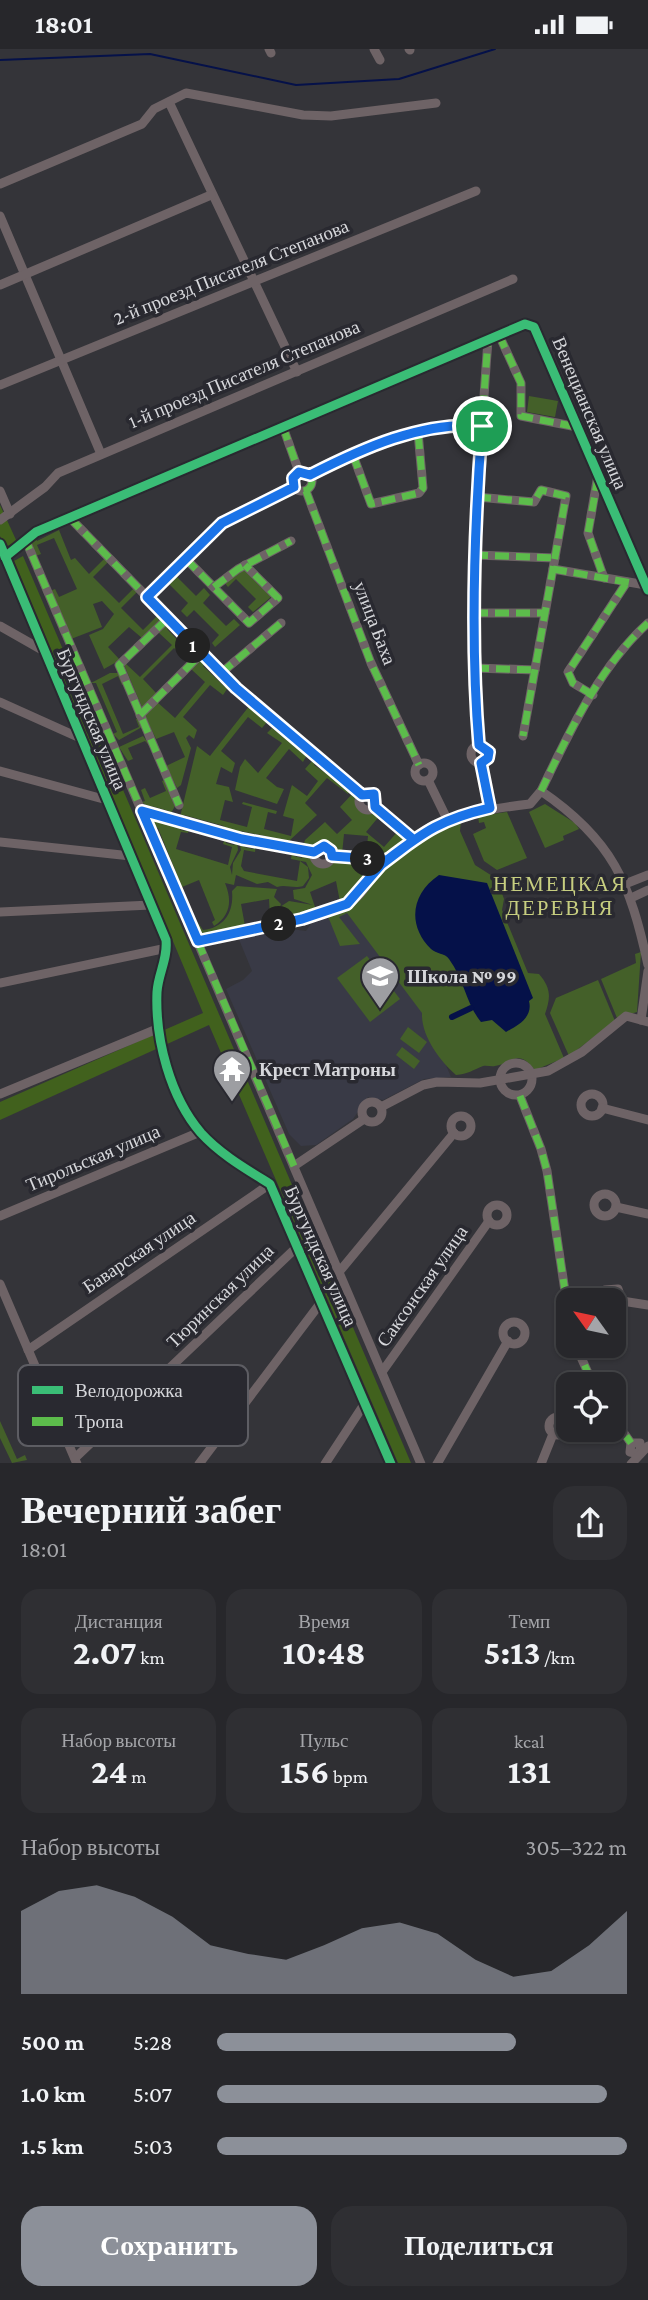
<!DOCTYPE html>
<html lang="ru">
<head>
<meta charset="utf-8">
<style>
	body { margin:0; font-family:"Crimson Pro",serif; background:#2f2f33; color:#f1f3f6; height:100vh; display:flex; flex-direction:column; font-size:26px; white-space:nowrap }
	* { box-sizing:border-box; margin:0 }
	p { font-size:23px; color:#a4a5a9 }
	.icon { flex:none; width:38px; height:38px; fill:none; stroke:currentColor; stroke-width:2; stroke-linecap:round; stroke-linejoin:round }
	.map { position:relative; height:1414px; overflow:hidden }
	.panel { display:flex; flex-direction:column; background:#27272b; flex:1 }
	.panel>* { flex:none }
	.needle { width:46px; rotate:303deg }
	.buttons { position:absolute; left:556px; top:1239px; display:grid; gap:14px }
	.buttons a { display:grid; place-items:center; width:70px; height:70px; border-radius:14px; background:#27272b; box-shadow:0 2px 5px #0004,0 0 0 2px #434447; font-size:35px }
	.pin { position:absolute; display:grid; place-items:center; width:60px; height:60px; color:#fff; margin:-30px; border:4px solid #fff; border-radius:50%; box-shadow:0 2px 7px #0007 }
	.km { position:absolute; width:35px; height:35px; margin:-18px; border-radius:50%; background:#222; color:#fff; font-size:19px; line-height:35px; text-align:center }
	.round { display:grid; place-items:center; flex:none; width:74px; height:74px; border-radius:21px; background:#2f2f33 }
	.head { display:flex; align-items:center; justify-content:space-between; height:119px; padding:0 21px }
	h1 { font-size:38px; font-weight:700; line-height:52px }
	.figures { display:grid; grid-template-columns:repeat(3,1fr); gap:10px; height:119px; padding:7px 21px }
	.figures div { display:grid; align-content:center; border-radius:18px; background:#2f2f33; text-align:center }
	.figures b { font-size:35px; font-weight:700 }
	.figures small { font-size:19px; font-weight:400 }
	.figures p { font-size:19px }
	.chart { height:196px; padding:14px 21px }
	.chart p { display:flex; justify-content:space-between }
	.chart svg { width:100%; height:126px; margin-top:7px; fill:#8c9099; opacity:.7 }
	.action { display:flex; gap:14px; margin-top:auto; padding:14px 21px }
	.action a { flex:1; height:80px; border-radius:21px; background:#8c9099; color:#fff; font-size:28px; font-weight:700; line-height:80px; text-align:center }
	.action a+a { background:#2f2f33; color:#f1f3f6 }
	ul { padding:0 21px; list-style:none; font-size:23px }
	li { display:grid; grid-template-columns:112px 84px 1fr; align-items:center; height:52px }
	li i { height:18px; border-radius:9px; background:#8c9099 }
	.status { display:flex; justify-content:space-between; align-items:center; height:49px; padding:0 35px; background:#27272b; direction:ltr }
	.status svg { height:19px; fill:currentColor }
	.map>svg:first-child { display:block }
</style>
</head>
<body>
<div class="status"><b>18:01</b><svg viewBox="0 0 49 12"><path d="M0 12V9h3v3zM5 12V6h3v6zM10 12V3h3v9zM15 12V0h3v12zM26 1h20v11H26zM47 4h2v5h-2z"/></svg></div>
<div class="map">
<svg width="648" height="1415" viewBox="0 0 648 1415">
	<rect width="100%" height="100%" fill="#343439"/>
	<polygon fill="#393a46" points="370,838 451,1028 424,1030 383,1051 368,1048 353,1070 316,1096 301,1097 289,1085 226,940 243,931 252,922 238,888 283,879 306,882 315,869"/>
	<g fill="#446029">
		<polygon points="529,347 558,352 555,368 527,363"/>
		<polygon points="59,481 71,511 75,509 89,525 105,509 108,513 93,528 119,554 134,539 137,543 121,559 143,581 158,566 159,572 142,589 129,578 108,598 120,611 104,620 89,586 103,580 114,565 102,552 93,555 102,578 71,590 50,542 55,540 59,548 77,540 54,489 37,496 41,505 36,507 31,496 35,487 37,492"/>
		<polygon points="244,521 271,548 253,563 248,558 256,550 236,530 228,538 224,533"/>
		<polygon points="176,527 196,547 204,539 210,546 203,554 226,577 234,570 240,576 215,598 212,594 219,586 194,561 187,568 181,562 188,554 168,534"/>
		<polygon points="166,576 170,576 167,580 189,603 192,600 194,607 188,612 174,599 143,630 157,645 142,658 124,616 125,614 140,628 172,596 158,583"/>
		<polygon points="200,611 206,614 203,617 225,638 229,637 223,646 210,636 183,668 197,681 194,690 189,686 186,689 191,699 181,736 177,739 166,717 185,708 174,683 156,690 145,667 157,653 175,669 205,633 191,620"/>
		<polygon points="110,624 118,624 124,635 122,636 118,627 102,635 123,685 139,678 136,670 139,668 142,678 119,691 113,685 117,683 96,634 91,634"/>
		<polygon points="250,656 267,673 262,679 248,668 221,702 235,714 232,724 221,718 216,735 229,738 233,753 225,751 220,771 247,778 252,758 242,755 243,753 277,762 276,765 268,763 264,780 291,787 294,770 283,767 291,739 292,736 307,747 318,732 305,720 313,711 317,712 314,716 350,741 348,745 327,729 305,754 317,766 289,792 241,782 240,786 223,782 224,777 184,766 183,770 180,768 197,697 210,707"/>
		<polygon points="272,679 307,706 303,713 289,700 266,729 277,738 284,740 277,755 235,741 240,718 245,710 258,724 282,694 267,684"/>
		<polygon points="143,687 151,698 145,692 128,699 133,710 128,712 119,698"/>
		<polygon points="165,731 175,757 170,766 169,762 151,757 150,760 142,753 145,752 141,741 145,739 150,749 166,742 162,732"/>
		<polygon points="353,744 356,746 357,756 361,763 381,765 366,783 384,798 399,781 408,790 387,808 366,807 368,787 344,785 342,805 327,794 314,799 303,797 305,791 325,773 337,785 352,771 340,758"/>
		<polygon points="545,755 575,774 579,780 563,787 564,791 545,799 529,763"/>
		<polygon points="507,763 527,809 497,821 484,812 473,785 486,779 484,773 479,774 478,767"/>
		<path d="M154,770l27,6 -1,5 6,1 3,-4 -1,6 -7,-1 -5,17 52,16 4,-18 -9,-3 2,-6 1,5 8,2 3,-4 1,9 -8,17 2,8 1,-12 8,-13 -2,-9 5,1v5l9,2 3,-5 -1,8 -11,-2 -3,16 3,5 53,10 3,-20 8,6 1,11 -6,8c-10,3 -17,-2 -26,1l-9,-5 -11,2 -21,-9 -2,10 -9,-2c7,17 6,32 -11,43l-2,-4 3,-2 -16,-40 -17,7 -24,-59 -7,-2z"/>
		<path d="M461,772l-1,10 15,34 22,14 7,20 -2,11 26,63 11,1c12,14 12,23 6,40l19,44 -29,12c-18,-22 -21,-7 -40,-4 -4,1 -8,-1 -12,0 -10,4 -15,8 -27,9 -16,-14 -35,-39 -34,-62l-75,-100 -8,4 21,27 -20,2 -13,-32c33,-11 34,-26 58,-48 23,-20 47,-35 76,-45z"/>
		<path d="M292,803l2,4 8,2 1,-5 4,1 15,14 17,-8 39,4 -22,30 -20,11 4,-3 -4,-21 -26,11 6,18 11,-2 -61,18 4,-9 -1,-18 -28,5 4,22 10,-2v3l-56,8 -7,-13 4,-2 7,10c22,-2 31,-19 29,-39l5,-5 40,3 -3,8 7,7 -1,3 9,-6 24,4 -19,-6 -1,-9 12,-2 7,-13 -6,-13 -15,-3z"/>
		<polygon points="641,903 637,963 617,969 601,930 636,914 635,905"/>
		<polygon points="367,907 400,950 370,973 337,929"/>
		<polygon points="598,931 615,972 569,1007 550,964 556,949"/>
		<polygon points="408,978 427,993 419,1004 400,990"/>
		<polygon points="402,998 420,1012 414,1020 396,1006"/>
		<polygon points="0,1372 17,1410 25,1406 27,1411 12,1414 0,1389"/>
	</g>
	<g fill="#41611d">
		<polygon points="0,456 17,493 5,498 0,487"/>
		<polygon points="23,507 411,1414 398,1414 209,976 0,1071 0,1053 203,964 14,512"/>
	</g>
	<path fill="#051149" d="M439,826l48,8 46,115 -4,3c4,16 -10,24 -23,31l-14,-12 -11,2c-15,-18 -17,-43 -32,-63 -4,-6 -13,-5 -18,-10 -24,-24 -20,-55 8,-74z"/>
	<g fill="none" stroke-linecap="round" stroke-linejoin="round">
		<polyline stroke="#051149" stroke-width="2" points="0,11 150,5 296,36 399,30 495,0"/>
		<polyline stroke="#051149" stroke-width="6" points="452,968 471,959"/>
		<g stroke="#6e6366" stroke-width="9">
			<polyline points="269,0 271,4"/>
			<polyline points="374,0 380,11"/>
			<polyline points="409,0 410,1"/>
			<polyline points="169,53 297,323"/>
			<polyline points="0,135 142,75 154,60 186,44 303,66 331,67 436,54"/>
			<polyline points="0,167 101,405"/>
			<polyline points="0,236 211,146"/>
			<polyline points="499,286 521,334 521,367 577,378"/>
			<polyline points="0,336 476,142"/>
			<polyline points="283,378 299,423"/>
			<polyline points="353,406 371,455 419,444 423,439 418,383"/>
			<circle cx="302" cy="432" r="10"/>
			<path d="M310,426c53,-27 112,-54 172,-49"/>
			<polyline points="598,426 588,484 604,529"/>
			<polyline points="0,442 10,465"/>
			<polyline points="306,442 371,614 419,716"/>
			<polyline points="477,448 534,453 541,441 566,447 523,687"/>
			<polyline points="70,469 236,639 362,746"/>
			<polyline points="0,471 45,438 58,424 513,230"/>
			<polyline points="26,492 421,1415"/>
			<path d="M0,495l166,396c2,19 -8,34 -9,52 -2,47 13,105 44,141 19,21 45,36 69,51l121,280"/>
			<polyline points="474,506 555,509"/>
			<polyline points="5,508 36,483 525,275 534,278 648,541"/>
			<polyline points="186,510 249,574 278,549 245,516"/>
			<polyline points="553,520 646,536"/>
			<polyline points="214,538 238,520 291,492"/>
			<polyline points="147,548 222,474 294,438"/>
			<polyline points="474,564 545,564"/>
			<polyline points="167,570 119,616 179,756"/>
			<polyline points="0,577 44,602"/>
			<polyline points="475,619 535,621"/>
			<polyline points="221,624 281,574"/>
			<polyline points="593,646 573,634 568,623 627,533"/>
			<polyline points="0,653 80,689"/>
			<polyline points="140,666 201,605"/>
			<circle cx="480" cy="705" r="9"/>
			<path d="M479,696c-10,-136 -1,-270 9,-405"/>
			<circle cx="424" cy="723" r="9"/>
			<polyline points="481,714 490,759"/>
			<polyline points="0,722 107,751"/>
			<polyline points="428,731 447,770"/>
			<path d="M541,742c28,-58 58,-124 107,-168"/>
			<circle cx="368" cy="752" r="9"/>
			<polyline points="375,758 414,791"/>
			<polyline points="141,762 242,790 314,803"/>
			<polyline points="0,793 131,807"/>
			<circle cx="323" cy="806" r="9"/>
			<polyline points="332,807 387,811"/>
			<polyline points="625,835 648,826"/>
			<polyline points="631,849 648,841"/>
			<polyline points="0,863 151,856"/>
			<path d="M198,892c48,-10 107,-15 151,-38 15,-8 23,-29 35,-40 47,-44 85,-52 146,-59l11,-13c72,49 89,92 107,174"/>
			<polyline points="0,934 167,899"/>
			<polyline points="641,971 648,922"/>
			<circle cx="516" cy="1030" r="16"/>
			<circle cx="592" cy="1056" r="11"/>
			<polyline points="0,1045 157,980"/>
			<polyline points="520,1047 541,1100 547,1122 569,1269"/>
			<circle cx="372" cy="1063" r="10"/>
			<polyline points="381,1058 423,1036 437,1033 480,1034 548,1022 582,1003 626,967 648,973"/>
			<polyline points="602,1059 648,1071"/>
			<circle cx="461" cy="1077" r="10"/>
			<polyline points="294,1117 364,1070"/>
			<circle cx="605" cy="1156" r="11"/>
			<circle cx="497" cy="1166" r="10"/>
			<polyline points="616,1158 648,1165"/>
			<polyline points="0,1167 200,1083"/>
			<polyline points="339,1223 454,1084"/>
			<polyline points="0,1235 77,1415"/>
			<polyline points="602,1251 605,1241 618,1240 622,1252 614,1259"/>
			<polyline points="622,1252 648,1256"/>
			<circle cx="514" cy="1284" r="11"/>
			<polyline points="576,1297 593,1335"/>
			<polyline points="28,1301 270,1135"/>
			<polyline points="382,1323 489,1172"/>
			<circle cx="558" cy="1377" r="9"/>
			<polyline points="614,1370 631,1394"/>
			<polyline points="640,1405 630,1403 631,1394 640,1394 641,1403"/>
			<polyline points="75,1409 298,1197"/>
			<polyline points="199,1415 322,1252"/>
			<polyline points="325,1415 365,1354"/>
			<polyline points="437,1415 508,1292"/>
			<polyline points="541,1415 553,1385"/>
			<polyline points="631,1415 648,1397"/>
		</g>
		<g stroke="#5cbc4b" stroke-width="7" stroke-dasharray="14 7" stroke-linecap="butt">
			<polyline points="499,286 521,334 521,367 577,378"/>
			<polyline points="283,378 299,423"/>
			<polyline points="353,406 371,455 419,444 423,439 418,383"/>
			<circle cx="302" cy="432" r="10"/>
			<path d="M310,426c53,-27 112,-54 172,-49"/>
			<polyline points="598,428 588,484 604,529"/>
			<polyline points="306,442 371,614 419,716"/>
			<polyline points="477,448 534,453 541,441 566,447 523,687"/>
			<polyline points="70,469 236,639 362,746"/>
			<polyline points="30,489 26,492 294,1117"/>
			<polyline points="474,506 555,509"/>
			<polyline points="186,510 249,574 278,549 245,516"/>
			<polyline points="553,520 632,534"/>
			<polyline points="214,538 238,520 291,492"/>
			<polyline points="147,548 222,474 294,438"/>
			<polyline points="474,564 545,564"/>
			<polyline points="167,570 119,616 179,756"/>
			<polyline points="475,619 535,621"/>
			<polyline points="221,624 281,574"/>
			<polyline points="593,646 573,634 568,623 627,533"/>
			<polyline points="140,666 201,605"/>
			<path d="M479,696c-10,-136 -1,-270 9,-405"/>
			<path d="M541,742c28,-58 58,-124 107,-168"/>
			<polyline points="520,1047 541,1100 547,1122 569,1269"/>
			<polyline points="576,1297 593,1335"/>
			<polyline points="614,1370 631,1394"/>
		</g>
		<defs>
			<g id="cycleway">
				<path d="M0,495l166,396c2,19 -8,34 -9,52 -2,47 13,105 44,141 19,21 45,36 69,51l121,280"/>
				<polyline points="5,508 36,483 525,275 534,278 648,541"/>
			</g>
		</defs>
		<use href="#cycleway" stroke="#292930" stroke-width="13"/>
		<use href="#cycleway" stroke="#3abd76" stroke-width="9"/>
	</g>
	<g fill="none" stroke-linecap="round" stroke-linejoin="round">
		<defs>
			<path id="route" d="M482,377c-60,-5 -119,22 -172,49l-11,-3 -6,6 1,9 -72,36 -75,74 89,91 126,107 12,-1 1,13 39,33 -33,25 -34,39 -45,15 -104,22 -56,-130 100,28 72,13 10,-6 7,5 1,5 55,4c38,-29 55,-41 103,-52l-9,-45 7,-5 1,-6 -10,-7c-9,-106 -5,-213 3,-319"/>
		</defs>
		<use href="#route" stroke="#fff" stroke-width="14"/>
		<use href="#route" stroke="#1a73e8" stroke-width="9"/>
	</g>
	<defs>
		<symbol id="school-pin" viewBox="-11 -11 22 30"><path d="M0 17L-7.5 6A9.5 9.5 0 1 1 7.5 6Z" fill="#9d9ea2" stroke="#292930"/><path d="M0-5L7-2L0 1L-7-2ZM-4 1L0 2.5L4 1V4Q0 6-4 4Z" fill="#fff"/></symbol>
		<symbol id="temple-pin" viewBox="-11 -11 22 30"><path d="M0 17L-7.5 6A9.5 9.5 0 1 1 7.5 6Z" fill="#9d9ea2" stroke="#292930"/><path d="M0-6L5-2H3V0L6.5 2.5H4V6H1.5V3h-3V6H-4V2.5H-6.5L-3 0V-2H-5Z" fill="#fff"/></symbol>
	</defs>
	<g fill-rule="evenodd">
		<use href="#school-pin" x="358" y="905" width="44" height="60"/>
		<use href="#temple-pin" x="210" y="998" width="44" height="60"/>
	</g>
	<g text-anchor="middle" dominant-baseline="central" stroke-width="7" stroke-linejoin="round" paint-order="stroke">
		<g font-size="19" fill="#d6d7db" stroke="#292930">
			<text transform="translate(231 223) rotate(-22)">2-й проезд Писателя Степанова</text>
			<text transform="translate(244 325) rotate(-23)">1-й проезд Писателя Степанова</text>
			<text transform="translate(590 364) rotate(67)">Венецианская улица</text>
			<text transform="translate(375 574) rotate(69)">улица Баха</text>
			<text transform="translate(92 670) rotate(67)">Бургундская улица</text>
			<text transform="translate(93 1109) rotate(-23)">Тирольская улица</text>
			<text transform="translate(139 1203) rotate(-34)">Баварская улица</text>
			<text transform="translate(321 1207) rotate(66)">Бургундская улица</text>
			<text transform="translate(422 1237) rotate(-55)">Саксонская улица</text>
			<text transform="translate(220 1247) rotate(-44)">Тюринская улица</text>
		</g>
		<g font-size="19" font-weight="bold" fill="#d6d7db" stroke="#292930" text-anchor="start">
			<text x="407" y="927">Школа № 99</text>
			<text x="259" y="1020">Крест Матроны</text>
		</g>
		<g font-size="21" letter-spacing="2" fill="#c7ce80" stroke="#292930">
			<text x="560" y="835">НЕМЕЦКАЯ<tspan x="560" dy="24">ДЕРЕВНЯ</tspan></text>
		</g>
	</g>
	<rect x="18" y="1316" width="230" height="81" rx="10" fill="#292930" stroke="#5d5d63" stroke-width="2"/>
	<rect x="32" y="1337" width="31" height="8" fill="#3abd76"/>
	<rect x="32" y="1368" width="31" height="9" fill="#5cbc4b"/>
	<g font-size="19" fill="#d6d7db">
		<text x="75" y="1348">Велодорожка</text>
		<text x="75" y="1379">Тропа</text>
	</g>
</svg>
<div class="buttons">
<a><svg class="needle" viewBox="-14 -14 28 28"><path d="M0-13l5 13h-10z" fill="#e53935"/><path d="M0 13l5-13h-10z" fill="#a4a5a9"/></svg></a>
<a><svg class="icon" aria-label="locate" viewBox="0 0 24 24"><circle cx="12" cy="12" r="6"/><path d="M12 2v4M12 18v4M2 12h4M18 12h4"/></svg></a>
</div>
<div class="pin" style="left:482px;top:377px;background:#1e9e55"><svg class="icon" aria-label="arrive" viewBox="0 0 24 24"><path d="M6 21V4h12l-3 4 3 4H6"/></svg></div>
<b class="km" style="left:193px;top:597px">1</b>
<b class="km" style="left:279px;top:875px">2</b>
<b class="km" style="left:368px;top:810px">3</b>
</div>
<section class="panel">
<div class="head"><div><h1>Вечерний забег</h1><p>18:01</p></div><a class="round"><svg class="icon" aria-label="share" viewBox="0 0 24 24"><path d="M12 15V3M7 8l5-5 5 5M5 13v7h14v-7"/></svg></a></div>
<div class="figures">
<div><p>Дистанция</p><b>2.07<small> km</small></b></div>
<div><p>Время</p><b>10:48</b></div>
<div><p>Темп</p><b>5:13<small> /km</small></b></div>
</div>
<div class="figures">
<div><p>Набор высоты</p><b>24<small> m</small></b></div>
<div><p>Пульс</p><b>156<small> bpm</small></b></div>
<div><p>kcal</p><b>131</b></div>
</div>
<div class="chart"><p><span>Набор высоты</span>305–322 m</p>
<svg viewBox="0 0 160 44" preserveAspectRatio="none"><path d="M0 44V15L10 8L20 6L30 10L40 17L50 27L60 30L70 32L80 27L90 21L100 19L110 23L120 32L130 38L140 36L150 27L160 15V44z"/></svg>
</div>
<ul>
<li><b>500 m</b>5:28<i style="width:73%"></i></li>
<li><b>1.0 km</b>5:07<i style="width:95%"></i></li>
<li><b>1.5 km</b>5:03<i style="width:100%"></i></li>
</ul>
<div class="action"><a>Сохранить</a><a>Поделиться</a></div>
</section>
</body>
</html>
